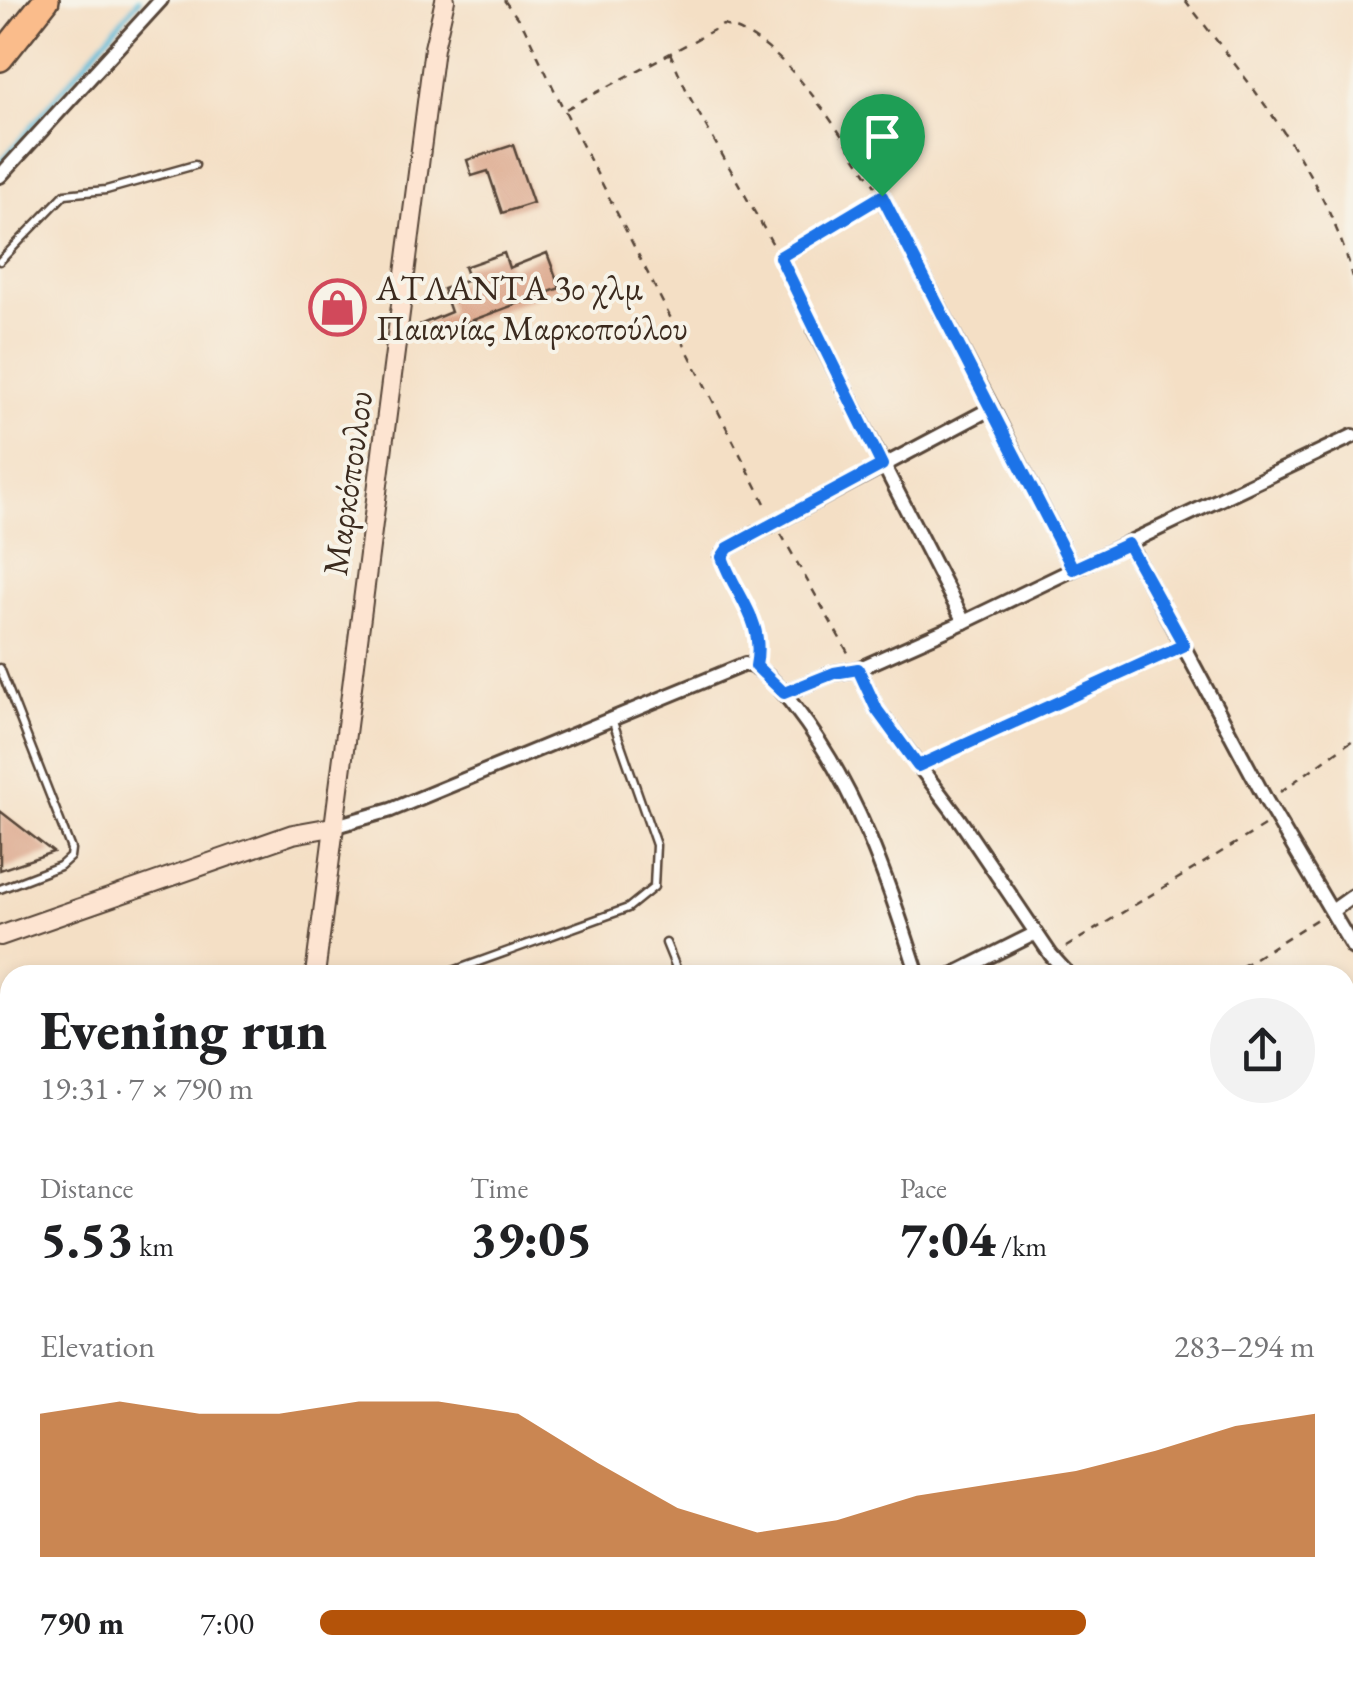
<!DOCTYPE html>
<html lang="en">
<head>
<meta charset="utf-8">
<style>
	body { margin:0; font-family:"EB Garamond",serif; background:#f2f2f2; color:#202124; height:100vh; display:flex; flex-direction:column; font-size:38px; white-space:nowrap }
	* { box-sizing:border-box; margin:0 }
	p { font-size:32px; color:#757577 }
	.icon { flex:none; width:55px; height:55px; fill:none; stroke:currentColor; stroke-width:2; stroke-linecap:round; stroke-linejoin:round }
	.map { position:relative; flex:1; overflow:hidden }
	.details { position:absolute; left:0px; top:965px; width:1355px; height:718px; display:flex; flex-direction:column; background:#fff; border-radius:30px 30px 0 0; box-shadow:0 5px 15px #0003 }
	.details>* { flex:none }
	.pin { position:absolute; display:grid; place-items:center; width:85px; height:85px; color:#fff; margin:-102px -42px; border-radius:50% 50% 50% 0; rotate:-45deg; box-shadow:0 0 10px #0007 }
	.pin .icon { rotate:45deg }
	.round { display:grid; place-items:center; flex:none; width:105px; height:105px; border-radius:52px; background:#f2f2f2 }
	.summary { display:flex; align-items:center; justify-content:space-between; height:170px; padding:0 40px }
	h1 { font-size:55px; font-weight:800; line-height:75px }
	.stats { display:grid; grid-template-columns:repeat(3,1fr); gap:15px; height:170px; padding:10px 40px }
	.stats div { display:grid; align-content:center }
	.stats b { font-size:50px; font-weight:800 }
	.stats small { font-size:28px; font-weight:400 }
	.stats p { font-size:28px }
	.chart { height:280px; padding:20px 40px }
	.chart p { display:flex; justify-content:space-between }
	.chart svg { width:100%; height:180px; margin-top:10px; fill:#b45309; opacity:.7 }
	ul { padding:0 40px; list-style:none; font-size:32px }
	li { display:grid; grid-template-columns:160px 120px 1fr; align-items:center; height:75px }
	li i { height:25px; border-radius:12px; background:#b45309 }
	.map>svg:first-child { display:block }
</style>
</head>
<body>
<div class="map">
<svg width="1353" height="1681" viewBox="0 0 1353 1681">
	<rect width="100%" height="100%" fill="#f7f3e8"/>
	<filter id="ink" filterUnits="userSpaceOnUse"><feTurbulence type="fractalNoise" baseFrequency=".01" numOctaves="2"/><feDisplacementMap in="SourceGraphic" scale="20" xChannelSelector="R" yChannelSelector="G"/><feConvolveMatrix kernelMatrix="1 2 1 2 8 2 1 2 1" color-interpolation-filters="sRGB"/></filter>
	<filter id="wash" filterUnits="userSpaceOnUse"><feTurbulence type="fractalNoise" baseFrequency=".0048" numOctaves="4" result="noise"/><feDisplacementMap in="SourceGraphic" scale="40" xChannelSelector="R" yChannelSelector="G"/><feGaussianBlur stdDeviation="2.25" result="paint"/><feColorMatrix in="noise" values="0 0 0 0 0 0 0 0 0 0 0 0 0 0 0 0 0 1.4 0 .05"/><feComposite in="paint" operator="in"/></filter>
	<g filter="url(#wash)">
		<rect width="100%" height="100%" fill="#f4dfc5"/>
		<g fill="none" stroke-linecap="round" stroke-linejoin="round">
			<polyline stroke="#59bad8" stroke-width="5" points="0,163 139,0"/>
		</g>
		<g id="blocks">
			<g fill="#dba589">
				<polygon points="513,145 533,203 502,213 488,171 472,176 467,160"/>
				<polygon points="504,253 509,268 547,253 560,288 457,326 459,328 424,342 417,326 451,312 443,289 469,280 464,267"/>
				<polygon points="0,811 53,852 0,870"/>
				<polygon points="10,1551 10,1623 9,1623 0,1591 0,1554"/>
				<polygon points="268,1672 296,1672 337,1678 337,1681 267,1681"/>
			</g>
		</g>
	</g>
	<g filter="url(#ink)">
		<use href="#blocks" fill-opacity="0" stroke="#574537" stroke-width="2.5"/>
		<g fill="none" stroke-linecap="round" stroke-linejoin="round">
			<defs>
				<g id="lane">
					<polyline points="0,261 65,194 106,190 195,165"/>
					<polyline points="0,668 71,849 70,857 60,866 0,889"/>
					<polyline points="666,943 679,975"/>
					<polyline points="442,975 628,908 654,887 656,845 612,719"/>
					<polyline points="0,1540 10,1538"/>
					<polyline points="1345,1623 1353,1633"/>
					<polyline points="0,1644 10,1642"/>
					<polyline points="837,1672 840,1681"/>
					<polyline points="263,1681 264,1672"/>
					<polyline points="683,1681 699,1672"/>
					<polyline points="921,1681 961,1672"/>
				</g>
				<g id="street">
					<polyline points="0,176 161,0"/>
					<polyline points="992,408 1073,569"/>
					<polyline points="1128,543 1353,436"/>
					<polyline points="722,557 728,548 992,408 882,197"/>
					<polyline points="964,622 1128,543 1267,802 1353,948"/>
					<polyline points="858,669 877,710 959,819 1051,955 1069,975"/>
					<polyline points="784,693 834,673 858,669 964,622 814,329"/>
					<path d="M332,827l59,-17 354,-146c22,5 38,28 51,45 61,79 92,171 122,266"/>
					<polyline points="1332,911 1353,896"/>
					<polyline points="952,975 1036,933"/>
					<polyline points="1345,1168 1353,1170"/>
					<polyline points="1345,1293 1353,1295"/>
					<polyline points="1024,1672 1026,1681"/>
					<polyline points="1337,1681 1353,1671"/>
				</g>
				<g id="secondary">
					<polyline points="0,936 293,834 332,827"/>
					<polyline points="315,975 434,48 445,0"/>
					<polyline points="225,1681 226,1672"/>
				</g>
				<polyline id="highway" points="0,58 46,0"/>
			</defs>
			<use href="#lane" stroke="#574537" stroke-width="11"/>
			<use href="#street" stroke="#574537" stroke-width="18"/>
			<use href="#secondary" stroke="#574537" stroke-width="22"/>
			<use href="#highway" stroke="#574537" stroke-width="30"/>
			<g stroke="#574537" stroke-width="2.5" stroke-dasharray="8 8" stroke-linecap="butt">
				<path d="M504,0l20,27 40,83 159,-85c64,15 116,109 152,161"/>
				<path d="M1185,0c66,85 139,172 168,277"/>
				<polyline points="670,53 689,96 780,257"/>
				<polyline points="565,111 768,509"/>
				<polyline points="809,318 780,257 869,204"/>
				<polyline points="781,534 851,658"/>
				<path d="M728,570c13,25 36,56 31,85"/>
				<polyline points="934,759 1172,650"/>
				<polyline points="1280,792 1353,740"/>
				<polyline points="1066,947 1264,826"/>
				<polyline points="1228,975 1317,919"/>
				<polyline points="1345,1044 1353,1039"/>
			</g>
			<use href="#lane" stroke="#fff" stroke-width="6"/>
			<use href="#street" stroke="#fff" stroke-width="12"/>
			<use href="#secondary" stroke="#fde4d1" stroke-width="18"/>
			<use href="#highway" stroke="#fabc8b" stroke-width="25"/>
		</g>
	</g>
	<g fill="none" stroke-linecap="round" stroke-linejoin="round" filter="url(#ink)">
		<defs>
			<path id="route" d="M882,196l191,373 55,-25 56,101 -266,121 -41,-56 -19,-41 -24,4 -50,20 -28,-27c9,-47 -20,-68 -34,-109l6,-9 154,-83 -102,-208z"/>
		</defs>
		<use href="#route" stroke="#fff" stroke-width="20"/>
		<use href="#route" stroke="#1a73e8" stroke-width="12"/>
	</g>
	<defs>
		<symbol id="shop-ring" viewBox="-11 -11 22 22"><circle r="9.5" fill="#f7f3e8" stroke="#d1495b" stroke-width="1.5"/><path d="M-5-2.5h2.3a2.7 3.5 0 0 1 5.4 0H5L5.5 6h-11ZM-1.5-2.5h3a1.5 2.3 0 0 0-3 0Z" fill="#d1495b"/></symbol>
	</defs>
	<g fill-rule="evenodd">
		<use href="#shop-ring" x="306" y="276" width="63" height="63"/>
	</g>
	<g text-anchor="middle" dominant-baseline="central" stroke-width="8" stroke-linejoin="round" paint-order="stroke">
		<g font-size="35" fill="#3b2a1e" stroke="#f7f3e8" text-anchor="start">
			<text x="376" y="287">ΑΤΛΑΝΤΑ 3ο χλμ<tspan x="376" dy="40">Παιανίας Μαρκοπούλου</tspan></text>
		</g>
		<g font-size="35" fill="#3b2a1e" stroke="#f7f3e8">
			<text transform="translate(347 483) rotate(-82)">Μαρκόπουλου</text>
		</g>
	</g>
</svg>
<div class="pin" style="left:882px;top:196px;background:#1e9e55"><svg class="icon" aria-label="arrive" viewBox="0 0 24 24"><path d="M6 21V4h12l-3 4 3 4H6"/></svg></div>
<section class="details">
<div class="summary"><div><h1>Evening run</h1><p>19:31 · 7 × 790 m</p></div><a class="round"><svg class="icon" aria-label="share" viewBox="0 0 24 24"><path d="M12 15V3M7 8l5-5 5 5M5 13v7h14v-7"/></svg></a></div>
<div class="stats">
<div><p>Distance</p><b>5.53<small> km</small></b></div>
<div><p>Time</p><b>39:05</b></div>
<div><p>Pace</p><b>7:04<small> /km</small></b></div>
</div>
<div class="chart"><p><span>Elevation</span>283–294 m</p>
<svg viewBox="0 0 160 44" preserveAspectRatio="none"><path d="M0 44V9L10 6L20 9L30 9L40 6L50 6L60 9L70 21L80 32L90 38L100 35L110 29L120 26L130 23L140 18L150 12L160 9V44z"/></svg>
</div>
<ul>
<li><b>790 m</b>7:00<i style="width:77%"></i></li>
</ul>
</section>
</div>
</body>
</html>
